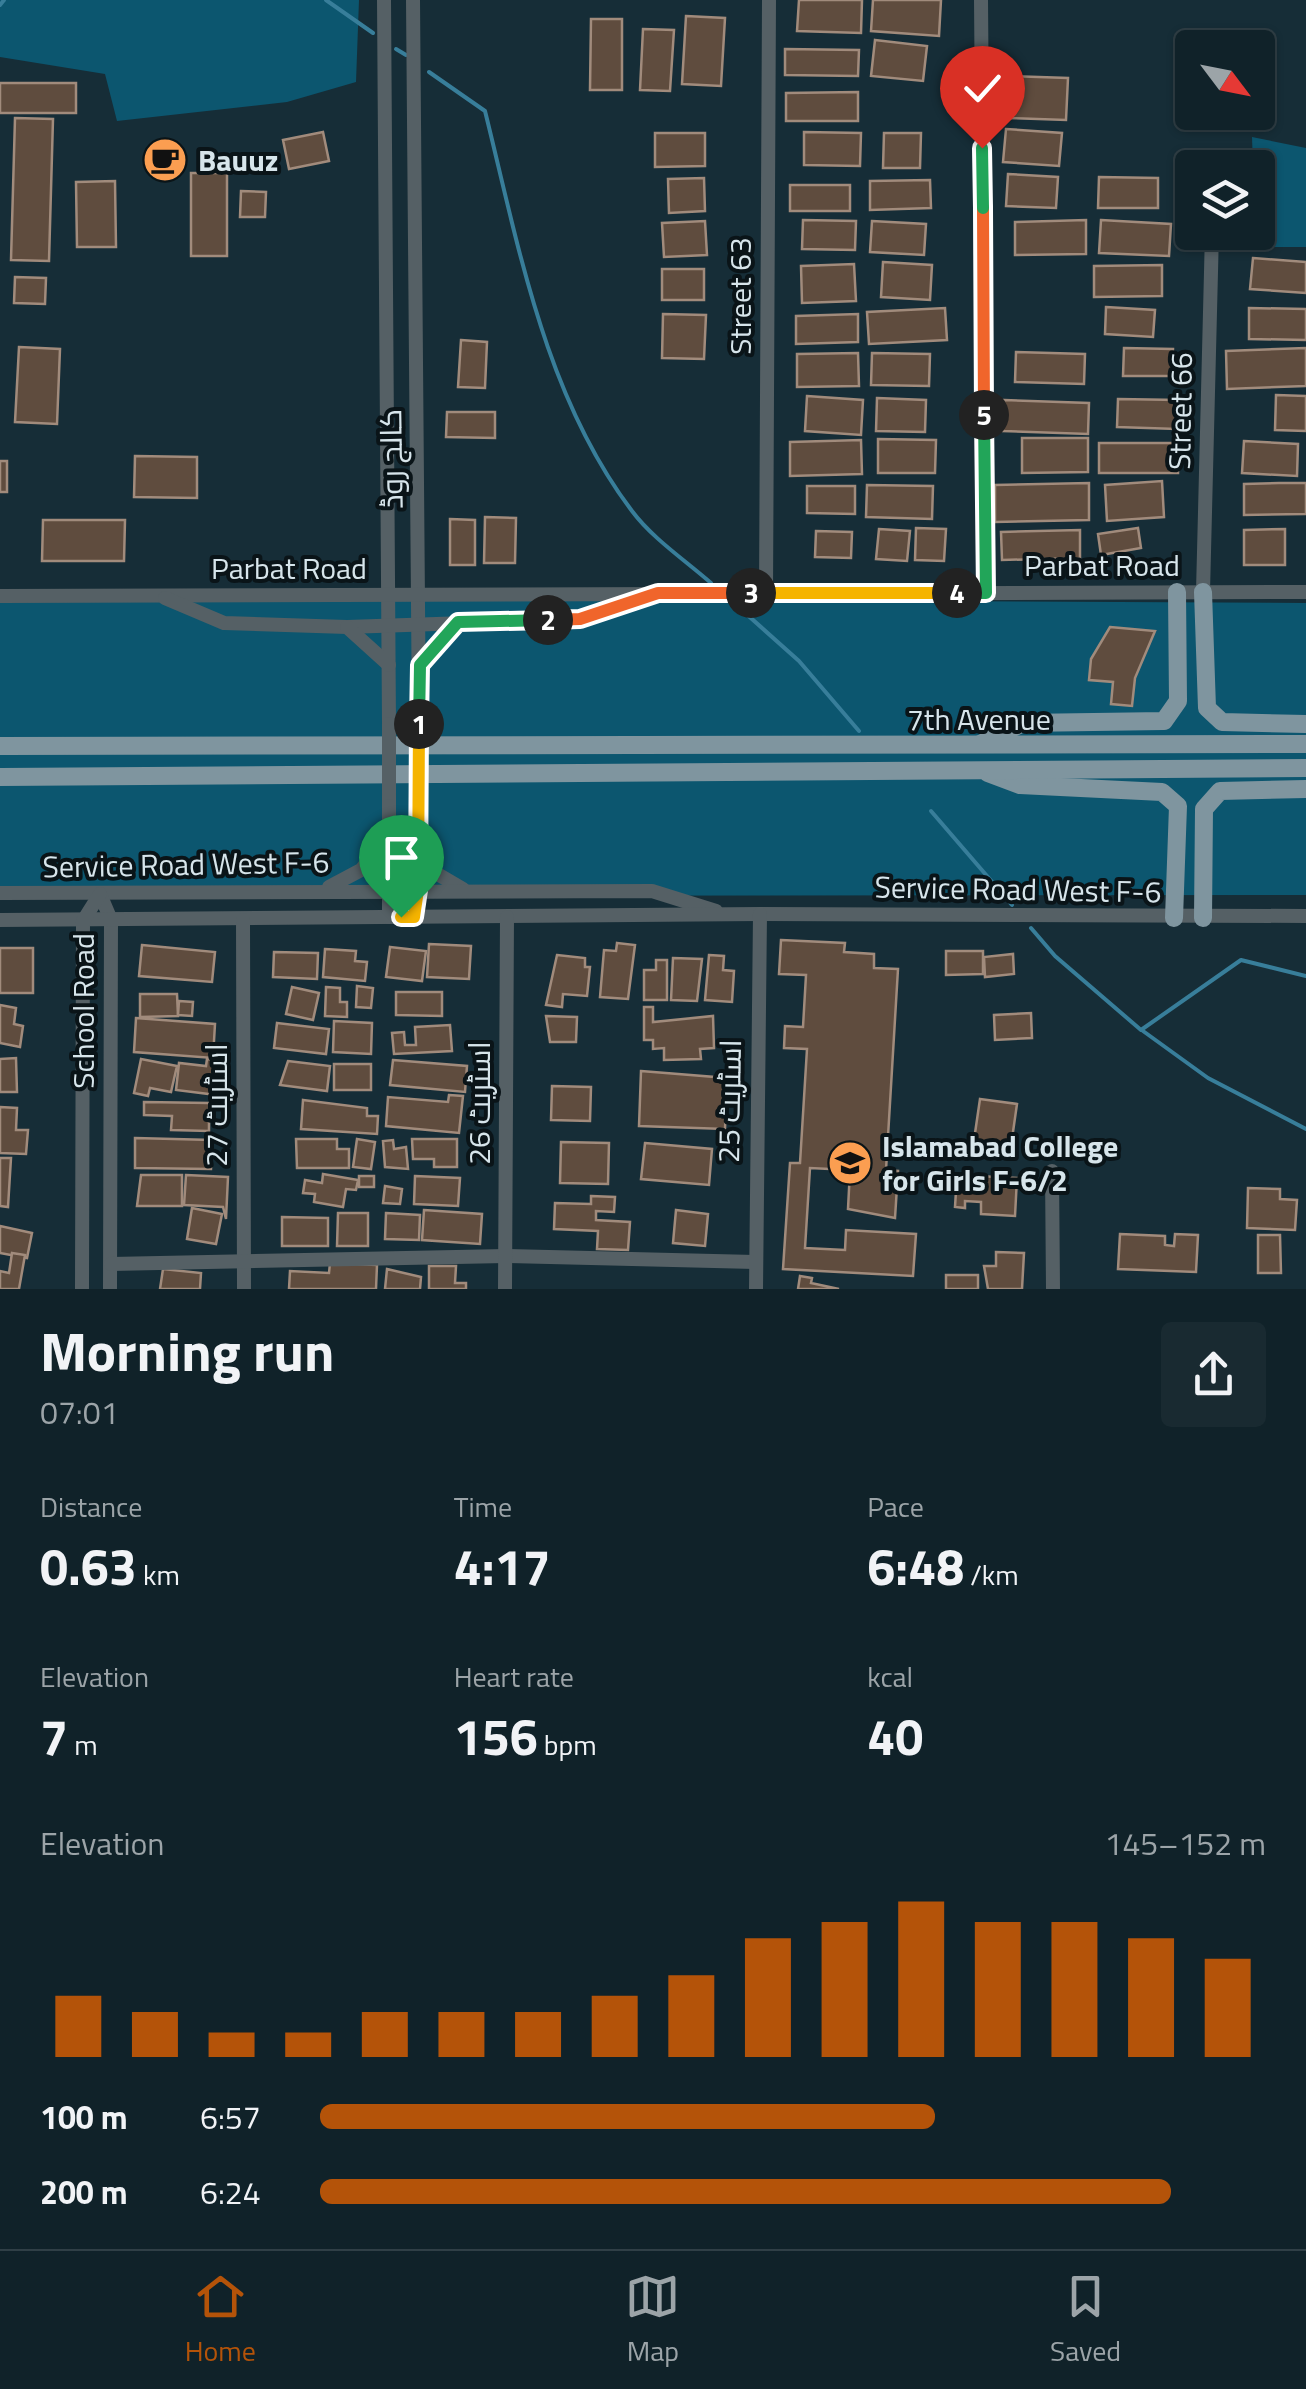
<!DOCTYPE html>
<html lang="en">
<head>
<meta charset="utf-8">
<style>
	body { margin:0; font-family:"Titillium Web",Cairo,sans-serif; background:#192a31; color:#f1f3f6; height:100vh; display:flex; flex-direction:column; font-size:38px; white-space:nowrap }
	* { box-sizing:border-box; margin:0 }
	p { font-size:32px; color:#9ca4a8 }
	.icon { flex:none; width:55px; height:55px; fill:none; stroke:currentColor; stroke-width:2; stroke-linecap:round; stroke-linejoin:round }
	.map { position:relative; height:1289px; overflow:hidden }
	.drawer { display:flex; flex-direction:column; background:#102229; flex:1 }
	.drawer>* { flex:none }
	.needle { width:65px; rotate:122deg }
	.buttons { position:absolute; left:1175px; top:30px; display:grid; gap:20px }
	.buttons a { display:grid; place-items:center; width:100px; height:100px; border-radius:10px; background:#102229; box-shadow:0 2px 8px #0004,0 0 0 2px #303f46; font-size:50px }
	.pin { position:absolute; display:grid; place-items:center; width:85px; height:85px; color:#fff; margin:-102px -42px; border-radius:50% 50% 50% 0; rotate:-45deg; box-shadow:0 0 10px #0007 }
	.pin .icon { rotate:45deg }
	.km { position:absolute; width:50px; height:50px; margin:-25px; border-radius:50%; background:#222; color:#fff; font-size:28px; line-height:50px; text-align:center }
	.round { display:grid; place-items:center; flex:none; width:105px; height:105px; border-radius:10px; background:#192a31 }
	.summary { display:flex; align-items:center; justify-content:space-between; height:170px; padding:0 40px }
	h1 { font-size:55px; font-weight:700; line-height:75px }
	.stats { display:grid; grid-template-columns:repeat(3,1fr); gap:15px; height:170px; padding:10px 40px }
	.stats div { display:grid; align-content:center }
	.stats b { font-size:50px; font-weight:700 }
	.stats small { font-size:28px; font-weight:400 }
	.stats p { font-size:28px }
	.chart { height:280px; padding:20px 40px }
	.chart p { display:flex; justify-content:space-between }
	.chart svg { width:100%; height:180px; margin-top:10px; stroke:#b45309; stroke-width:6 }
	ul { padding:0 40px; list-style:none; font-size:32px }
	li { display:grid; grid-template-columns:160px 120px 1fr; align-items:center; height:75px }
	li i { height:25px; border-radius:12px; background:#b45309 }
	.tab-bar { display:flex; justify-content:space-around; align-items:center; height:140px; border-top:2px solid #303f46; background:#102229; font-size:28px; color:#9ca4a8 }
	.tab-bar a { display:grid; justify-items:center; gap:5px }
	.tab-bar .on { color:#b45309 }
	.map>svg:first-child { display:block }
</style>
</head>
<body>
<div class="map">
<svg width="1306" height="1289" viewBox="0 0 1306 1289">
	<rect width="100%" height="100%" fill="#162d37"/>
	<g fill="#0c566f">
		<polygon points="0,0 359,0 356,82 287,102 117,121 105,74 0,57"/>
		<polygon points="1252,137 1306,148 1306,247 1253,247 1253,233 1258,232 1258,168 1253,167"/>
		<polygon points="0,596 1306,603 1306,895 120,896 0,890"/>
	</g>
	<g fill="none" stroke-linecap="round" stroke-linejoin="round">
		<g stroke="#387e9a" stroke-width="4">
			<polyline points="326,0 373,33"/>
			<polyline points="0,5 4,0"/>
			<polyline points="396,49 406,55"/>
			<path d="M429,72l56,39c34,137 60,285 147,400 20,27 54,50 79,72"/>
			<polyline points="734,603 799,661 859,731"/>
			<polyline points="931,811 1012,905"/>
			<polyline points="1031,928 1055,956 1141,1030 1241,960 1306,976"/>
			<polyline points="1143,1031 1208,1078 1306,1129"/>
		</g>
	</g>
	<g fill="#5f4c3e" stroke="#a18b7c" stroke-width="2.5">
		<polygon points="799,0 862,0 861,33 797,31"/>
		<polygon points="873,0 941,0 939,36 871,31"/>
		<polygon points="686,16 725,18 721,86 682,84"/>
		<polygon points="591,19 622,19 622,90 590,90"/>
		<polygon points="643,29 674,30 670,91 640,90"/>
		<polygon points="875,40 927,46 923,81 871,76"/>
		<polygon points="785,49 859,50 858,76 785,75"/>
		<polygon points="1009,76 1068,78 1066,120 1007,118"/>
		<rect x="0" y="83" width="76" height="30"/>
		<polygon points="858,92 858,121 786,121 786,93"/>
		<polygon points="15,118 53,119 49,261 11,260"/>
		<polygon points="1006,129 1062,133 1059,166 1003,162"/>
		<polygon points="323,132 329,161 289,169 283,140"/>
		<polygon points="804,132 861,133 860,166 804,165"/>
		<polygon points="655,133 705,133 705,166 655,167"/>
		<polygon points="884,133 921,133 920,168 883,168"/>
		<rect x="191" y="173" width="36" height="83"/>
		<polygon points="1008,174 1058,177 1056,208 1006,206"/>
		<polygon points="1099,177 1158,178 1158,208 1098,208"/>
		<polygon points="704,178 705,211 669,213 668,179"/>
		<polygon points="930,180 931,208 870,210 870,181"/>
		<polygon points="115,181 116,247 77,247 76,182"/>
		<rect x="790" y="185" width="60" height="26"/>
		<polygon points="241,191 266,192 265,217 240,217"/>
		<polygon points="803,220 856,221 855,250 802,249"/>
		<polygon points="1086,220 1086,254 1015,255 1015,222"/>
		<polygon points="1101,220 1171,224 1169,256 1099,253"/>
		<polygon points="705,221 707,255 664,257 662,223"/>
		<polygon points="872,221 926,224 924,255 870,252"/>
		<polygon points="1253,258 1306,262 1306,293 1250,289"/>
		<polygon points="883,262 932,265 930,300 881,297"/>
		<polygon points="854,264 856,301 802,303 801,266"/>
		<polygon points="1162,265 1162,296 1094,297 1094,266"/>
		<rect x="662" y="269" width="42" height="31"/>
		<polygon points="15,277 46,278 45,304 14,303"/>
		<polygon points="1106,307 1155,310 1153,337 1105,334"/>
		<polygon points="945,308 947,340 869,344 867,312"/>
		<polygon points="1249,308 1306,309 1306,340 1249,339"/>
		<polygon points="663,314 706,315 704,359 662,358"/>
		<polygon points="858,314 858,342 796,344 796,316"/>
		<polygon points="461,340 487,342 485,388 458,387"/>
		<polygon points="19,347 60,349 57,424 15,422"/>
		<polygon points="1124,348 1173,349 1172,376 1123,376"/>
		<polygon points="1306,348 1306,386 1227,389 1226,351"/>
		<polygon points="1016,352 1085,354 1084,384 1015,382"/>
		<polygon points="858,353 859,386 797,387 797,354"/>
		<polygon points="872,353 930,354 929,386 871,385"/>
		<polygon points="1276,395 1306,396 1306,431 1275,430"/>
		<polygon points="807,396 863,400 861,435 805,431"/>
		<polygon points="877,398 926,400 925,432 876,431"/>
		<polygon points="1118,399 1179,400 1177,429 1117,427"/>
		<polygon points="1004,400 1089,403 1088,434 1003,431"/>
		<polygon points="447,412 495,412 495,438 446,437"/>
		<polygon points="1022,438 1088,438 1088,472 1022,473"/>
		<polygon points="878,439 936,440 935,473 878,473"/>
		<polygon points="861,440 862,474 790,476 790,442"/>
		<polygon points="1244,441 1298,444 1297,476 1242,473"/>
		<rect x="1099" y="443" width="79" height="30"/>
		<polygon points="135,456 197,457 197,498 134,497"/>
		<rect x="0" y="461" width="7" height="31"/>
		<polygon points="1162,481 1164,517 1107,521 1105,485"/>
		<polygon points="1089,483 1089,520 995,522 995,485"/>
		<polygon points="1279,483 1306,483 1306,514 1244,515 1244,484"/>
		<polygon points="867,485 933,486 932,519 866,517"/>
		<polygon points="807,486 855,486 855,514 807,513"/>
		<polygon points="485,517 516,518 515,563 484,563"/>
		<polygon points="450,519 475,520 475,565 450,565"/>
		<polygon points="43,520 125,520 124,561 42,561"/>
		<polygon points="916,528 946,529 944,561 915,560"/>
		<polygon points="1138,528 1141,548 1101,555 1098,534"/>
		<polygon points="879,529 910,531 907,561 876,559"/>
		<polygon points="1285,529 1285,565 1244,565 1244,530"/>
		<polygon points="1080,530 1080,558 1002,560 1001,532"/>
		<polygon points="816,531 852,532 851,558 815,557"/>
		<polygon points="1110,627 1155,631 1135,678 1132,706 1111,704 1113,682 1089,680 1091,659"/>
		<polygon points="781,940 845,943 844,952 874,954 874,968 898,969 886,1170 898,1171 895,1218 848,1209 850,1170 810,1168 805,1248 845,1250 846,1230 916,1234 913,1276 783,1269 790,1163 800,1163 807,1049 784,1048 785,1026 803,1027 806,975 779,974"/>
		<polygon points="617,943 635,945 628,999 600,997 604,950 616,951"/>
		<polygon points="429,944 471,946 469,979 427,977"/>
		<polygon points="142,945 215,952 212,982 139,976"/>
		<polygon points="390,947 426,951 422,981 386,977"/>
		<rect x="0" y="948" width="33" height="45"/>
		<polygon points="325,949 356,951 355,961 367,962 365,981 323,977"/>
		<polygon points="946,951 983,951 983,974 946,975"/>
		<polygon points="274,952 318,953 317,979 273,977"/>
		<polygon points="1013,954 1014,974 985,977 984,957"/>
		<polygon points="557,955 585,958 585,967 590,967 587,996 563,994 562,1007 546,1005"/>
		<polygon points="709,955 724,956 723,970 734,971 732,1002 705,1000"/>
		<polygon points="673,958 702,959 697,1001 671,1000"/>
		<polygon points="656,960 667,960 667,1000 644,1000 644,970 656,970"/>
		<polygon points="357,986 373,988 371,1008 356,1007"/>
		<polygon points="292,987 319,993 313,1020 286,1014"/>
		<polygon points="326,987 340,988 340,1002 347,1002 347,1017 325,1016"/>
		<polygon points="396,992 442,992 442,1016 396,1015"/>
		<polygon points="140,994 177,994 178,1016 140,1017"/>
		<polygon points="179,1001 193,1002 192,1016 178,1015"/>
		<polygon points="0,1005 16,1008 14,1024 23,1026 20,1047 0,1043"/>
		<polygon points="644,1007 653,1007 653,1022 713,1016 714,1048 700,1049 701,1059 664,1060 664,1048 653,1049 653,1040 644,1040"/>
		<polygon points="1031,1013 1032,1038 995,1040 994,1015"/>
		<polygon points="546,1016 577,1017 576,1042 550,1042"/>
		<polygon points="136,1018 215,1024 213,1058 134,1052"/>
		<polygon points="334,1021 372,1023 371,1054 333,1052"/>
		<polygon points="277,1023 329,1029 326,1054 274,1048"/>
		<polygon points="450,1025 452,1051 394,1054 392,1033 404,1032 405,1045 416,1045 415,1027"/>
		<polygon points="16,1058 17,1092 0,1092 0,1059"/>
		<polygon points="141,1059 177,1066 171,1092 150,1088 148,1096 134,1093"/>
		<polygon points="207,1059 221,1061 217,1095 176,1090 179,1063 206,1066"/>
		<polygon points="393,1060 467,1066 465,1092 390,1085"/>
		<polygon points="288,1061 330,1066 327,1091 280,1085"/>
		<rect x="334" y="1064" width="37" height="26"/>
		<polygon points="641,1071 727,1078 725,1129 639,1126"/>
		<polygon points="552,1086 591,1087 590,1121 551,1120"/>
		<polygon points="449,1095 463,1096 459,1133 386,1126 388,1097 448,1102"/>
		<polygon points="980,1099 1017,1104 1011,1146 974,1140"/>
		<polygon points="303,1100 367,1108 367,1116 378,1116 377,1134 301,1129"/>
		<polygon points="144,1102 209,1103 209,1131 171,1130 172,1116 144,1115"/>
		<polygon points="0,1107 17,1108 16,1130 28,1130 26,1154 0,1153"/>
		<polygon points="135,1138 212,1140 211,1169 135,1168"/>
		<polygon points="296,1139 337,1139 337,1149 349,1149 349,1168 297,1168"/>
		<polygon points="357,1139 375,1142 371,1169 353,1167"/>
		<polygon points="412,1139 457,1139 457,1167 434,1167 434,1159 413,1159"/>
		<polygon points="393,1140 394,1149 406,1147 408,1169 385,1167 383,1141"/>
		<polygon points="561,1142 609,1143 608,1184 560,1183"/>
		<polygon points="645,1143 712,1149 709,1185 641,1179"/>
		<polygon points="0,1158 11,1158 8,1207 0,1206"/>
		<polygon points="323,1174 358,1180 356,1190 346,1189 343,1207 314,1202 315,1194 303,1193 305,1180 322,1183"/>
		<polygon points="141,1175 182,1175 182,1206 137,1206"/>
		<polygon points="186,1175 228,1177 226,1219 223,1207 184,1205"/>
		<polygon points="957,1175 1017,1178 1015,1216 981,1214 981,1202 965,1201 965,1208 955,1207"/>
		<rect x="359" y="1176" width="15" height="11"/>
		<polygon points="415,1176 460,1178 458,1206 414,1204"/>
		<polygon points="385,1186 402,1189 400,1204 383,1203"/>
		<polygon points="1248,1188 1280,1189 1280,1199 1297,1200 1295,1230 1247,1228"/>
		<polygon points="591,1196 615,1197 614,1212 596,1211 596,1220 630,1222 628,1250 597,1249 598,1231 554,1229 555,1203 591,1204"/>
		<polygon points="192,1208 222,1214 216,1244 187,1239"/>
		<polygon points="424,1210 482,1214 480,1244 422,1240"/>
		<polygon points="676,1210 708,1214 705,1246 673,1243"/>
		<polygon points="338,1213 368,1213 368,1246 337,1246"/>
		<polygon points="386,1213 420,1215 419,1240 385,1239"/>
		<polygon points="282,1217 328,1218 328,1246 282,1246"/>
		<polygon points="0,1226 32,1233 27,1258 0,1253"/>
		<polygon points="1120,1234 1165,1236 1165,1245 1174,1246 1175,1234 1198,1235 1196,1272 1118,1269"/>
		<polygon points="1258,1235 1280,1235 1281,1273 1258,1273"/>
		<polygon points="996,1252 1024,1253 1022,1289 988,1289 984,1266 996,1266"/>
		<polygon points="12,1253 25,1255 19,1289 0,1289 0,1271 9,1273"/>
		<polygon points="330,1263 377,1265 376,1289 289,1289 290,1271 329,1273"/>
		<polygon points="429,1266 456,1266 455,1283 466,1283 466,1289 429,1289"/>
		<polygon points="163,1269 201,1273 200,1289 160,1289"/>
		<polygon points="387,1269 421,1277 420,1289 385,1289"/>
		<rect x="946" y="1275" width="32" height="14"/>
		<polygon points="800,1276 812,1278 811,1283 839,1289 798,1289"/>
	</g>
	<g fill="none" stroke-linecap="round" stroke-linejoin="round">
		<g stroke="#556065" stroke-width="14">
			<polyline points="384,0 389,724"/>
			<polyline points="413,0 419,724"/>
			<polyline points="981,0 986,593"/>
			<polyline points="1203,592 1212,232"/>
			<polyline points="766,593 769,0"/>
			<polyline points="0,596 1306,592"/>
			<polyline points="165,598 224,623 347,627 580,619 644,598"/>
			<polyline points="347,627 389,665"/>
			<polyline points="420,665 458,622"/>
			<polyline points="389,793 389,917"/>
			<polyline points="421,846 434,872 463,889"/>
			<polyline points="329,887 361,870 390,833"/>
			<polyline points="0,893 652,891 716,911"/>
			<polyline points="100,894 111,920 110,1289"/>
			<polyline points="415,917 416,791"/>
			<polyline points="0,920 760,914 1306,916"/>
			<polyline points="243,920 244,1289"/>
			<polyline points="1052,1171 1053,1289"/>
			<polyline points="111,1264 506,1256 755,1262"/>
			<polyline points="82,1289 83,921 100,894"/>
			<polyline points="505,1289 507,917"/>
			<polyline points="756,1289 760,914"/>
		</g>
		<g stroke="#7f959f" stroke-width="18">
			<polyline points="1203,592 1207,708 1222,722 1306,724"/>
			<polyline points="980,744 1023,723 1164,721 1178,701 1177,592"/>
			<polyline points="0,746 1306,744"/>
			<polyline points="988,773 1020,785 1162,792 1178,806 1174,918"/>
			<polyline points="0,777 1306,768"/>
			<polyline points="1203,918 1204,809 1220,791 1306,789"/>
		</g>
		<g stroke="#556065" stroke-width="14">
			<polyline points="389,724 389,793"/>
			<polyline points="416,791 419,724"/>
		</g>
	</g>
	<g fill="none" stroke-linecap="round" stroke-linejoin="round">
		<defs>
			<polyline id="split-1" points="401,917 414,917 418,890 419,724"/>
			<polyline id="split-2" points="419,724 420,665 458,622 548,620"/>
			<polyline id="split-3" points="548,620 580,619 658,593 751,593"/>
			<polyline id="split-4" points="751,593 957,593"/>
			<polyline id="split-5" points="957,593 986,593 984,415"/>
			<polyline id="split-6" points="983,208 984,415"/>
			<polyline id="split-7" points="982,148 983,208"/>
		</defs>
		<use href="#split-1" stroke="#fff" stroke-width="20"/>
		<use href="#split-2" stroke="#fff" stroke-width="20"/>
		<use href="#split-3" stroke="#fff" stroke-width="20"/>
		<use href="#split-4" stroke="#fff" stroke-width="20"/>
		<use href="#split-5" stroke="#fff" stroke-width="20"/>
		<use href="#split-6" stroke="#fff" stroke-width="20"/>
		<use href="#split-7" stroke="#fff" stroke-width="20"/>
		<use href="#split-1" stroke="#f5b400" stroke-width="12"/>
		<use href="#split-2" stroke="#22a559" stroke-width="12"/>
		<use href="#split-3" stroke="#f0652b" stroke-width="12"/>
		<use href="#split-4" stroke="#f5b400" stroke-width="12"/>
		<use href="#split-5" stroke="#22a559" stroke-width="12"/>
		<use href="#split-6" stroke="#f0652b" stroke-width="12"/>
		<use href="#split-7" stroke="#22a559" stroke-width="12"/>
	</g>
	<defs>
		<symbol id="cafe-disc" viewBox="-11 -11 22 22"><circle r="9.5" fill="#fb9e51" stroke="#0a1418"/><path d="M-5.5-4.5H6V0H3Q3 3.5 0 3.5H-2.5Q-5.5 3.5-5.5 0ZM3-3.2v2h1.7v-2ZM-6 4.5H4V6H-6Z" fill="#111"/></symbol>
		<symbol id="university-disc" viewBox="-11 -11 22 22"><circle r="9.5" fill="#fb9e51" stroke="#0a1418"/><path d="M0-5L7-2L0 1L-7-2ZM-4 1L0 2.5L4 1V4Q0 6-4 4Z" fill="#111"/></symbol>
	</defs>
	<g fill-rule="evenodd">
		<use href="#cafe-disc" x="140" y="135" width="50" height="50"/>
		<use href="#university-disc" x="825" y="1138" width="50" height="50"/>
	</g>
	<g text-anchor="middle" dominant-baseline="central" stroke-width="8" stroke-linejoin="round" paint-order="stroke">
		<g font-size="30" font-weight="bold" fill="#d7e5eb" stroke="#0a1418" text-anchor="start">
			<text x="198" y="160">Bauuz</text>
			<text x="882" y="1146">Islamabad College<tspan x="882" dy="34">for Girls F-6/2</tspan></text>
		</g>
		<g font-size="30" fill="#d7e5eb" stroke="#0a1418">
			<text transform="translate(740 296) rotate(-90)">Street 63</text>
			<text transform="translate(1180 411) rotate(-89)">Street 66</text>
			<text transform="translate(391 459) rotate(-91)">کالج روڈ</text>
			<text x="1102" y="565">Parbat Road</text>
			<text x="289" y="568">Parbat Road</text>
			<text x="979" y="719">7th Avenue</text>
			<text transform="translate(186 864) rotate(-1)">Service Road West F-6</text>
			<text transform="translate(1018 889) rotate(1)">Service Road West F-6</text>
			<text transform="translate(83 1011) rotate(-90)">School Road</text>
			<text transform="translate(729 1101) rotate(-89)">اسٹریٹ 25</text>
			<text transform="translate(479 1103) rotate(-90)">اسٹریٹ 26</text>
			<text transform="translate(216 1105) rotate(-90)">اسٹریٹ 27</text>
		</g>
	</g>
</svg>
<div class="buttons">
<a><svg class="needle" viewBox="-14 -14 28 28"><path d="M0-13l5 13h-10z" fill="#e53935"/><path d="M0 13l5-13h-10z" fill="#9ca4a8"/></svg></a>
<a><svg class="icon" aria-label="layers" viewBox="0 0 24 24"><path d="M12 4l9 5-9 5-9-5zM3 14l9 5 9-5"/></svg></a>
</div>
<div class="pin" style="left:401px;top:917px;background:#1e9e55"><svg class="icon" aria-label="arrive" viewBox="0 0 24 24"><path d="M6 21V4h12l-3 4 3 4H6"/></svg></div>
<div class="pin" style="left:982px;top:148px;background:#d93025"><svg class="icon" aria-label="check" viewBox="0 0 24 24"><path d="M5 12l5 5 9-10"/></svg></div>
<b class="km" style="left:419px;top:724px">1</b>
<b class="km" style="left:548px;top:620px">2</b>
<b class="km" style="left:751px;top:593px">3</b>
<b class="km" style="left:957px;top:593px">4</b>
<b class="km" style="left:984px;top:415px">5</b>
</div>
<section class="drawer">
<div class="summary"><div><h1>Morning run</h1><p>07:01</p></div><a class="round"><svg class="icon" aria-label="share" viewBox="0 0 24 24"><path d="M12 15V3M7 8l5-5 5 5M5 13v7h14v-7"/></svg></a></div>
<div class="stats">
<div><p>Distance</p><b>0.63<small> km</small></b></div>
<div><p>Time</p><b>4:17</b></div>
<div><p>Pace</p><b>6:48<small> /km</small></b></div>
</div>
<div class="stats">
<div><p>Elevation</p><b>7<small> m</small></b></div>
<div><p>Heart rate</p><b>156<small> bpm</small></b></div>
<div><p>kcal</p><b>40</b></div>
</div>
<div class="chart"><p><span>Elevation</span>145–152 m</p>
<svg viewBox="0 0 160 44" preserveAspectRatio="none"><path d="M5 44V29M15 44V33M25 44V38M35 44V38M45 44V33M55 44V33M65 44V33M75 44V29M85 44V24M95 44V15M105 44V11M115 44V6M125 44V11M135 44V11M145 44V15M155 44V20"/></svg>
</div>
<ul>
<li><b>100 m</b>6:57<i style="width:65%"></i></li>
<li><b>200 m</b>6:24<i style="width:90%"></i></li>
</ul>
</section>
<nav class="tab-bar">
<a class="on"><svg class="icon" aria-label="home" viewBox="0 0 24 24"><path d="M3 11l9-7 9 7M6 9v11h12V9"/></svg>Home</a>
<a><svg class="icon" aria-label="map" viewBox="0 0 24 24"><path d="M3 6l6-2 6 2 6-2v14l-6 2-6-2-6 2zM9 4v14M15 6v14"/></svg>Map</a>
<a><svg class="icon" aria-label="saved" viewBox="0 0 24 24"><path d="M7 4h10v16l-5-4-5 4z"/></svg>Saved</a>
</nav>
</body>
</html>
